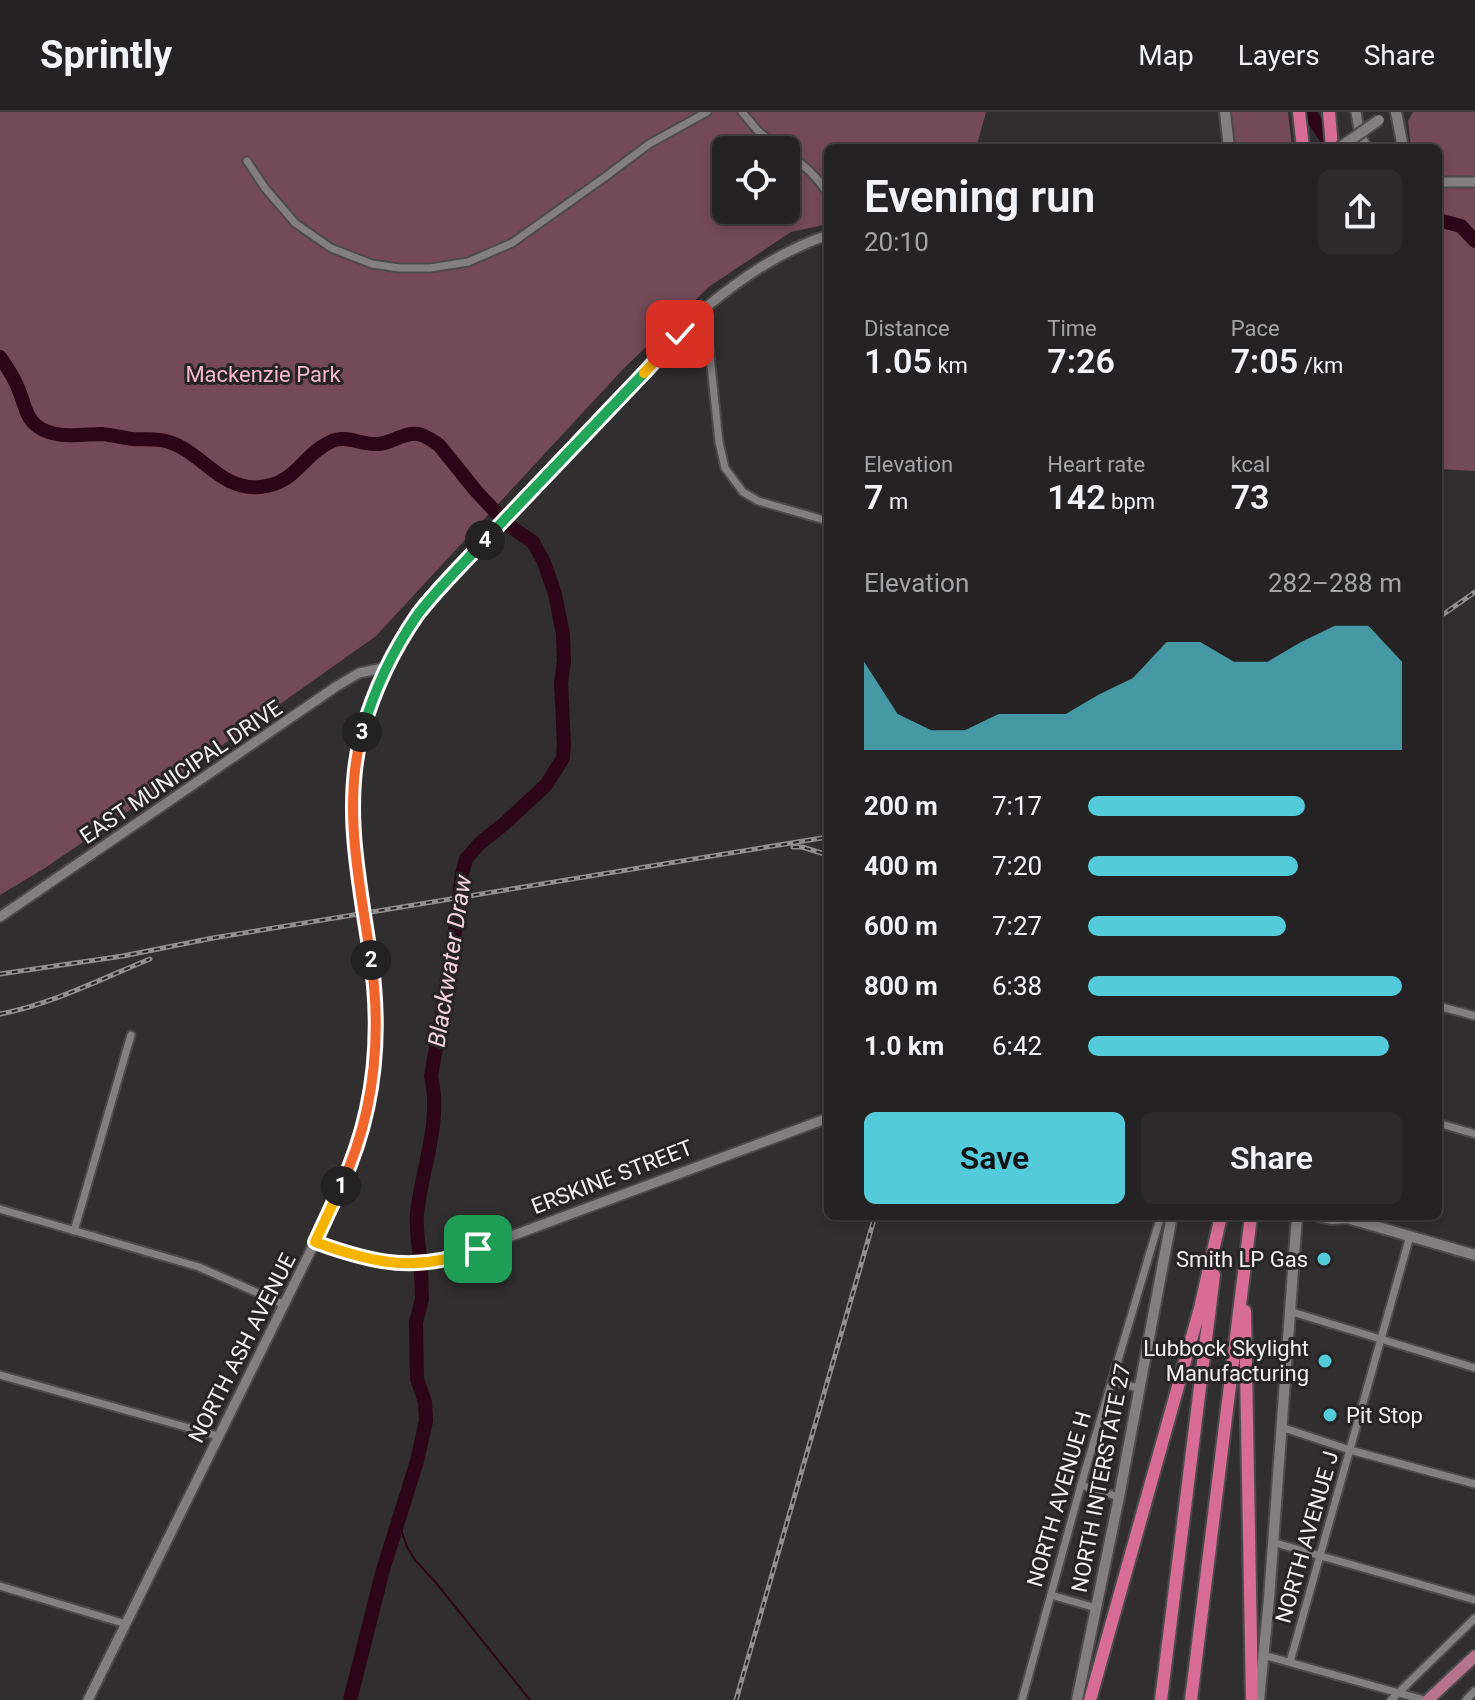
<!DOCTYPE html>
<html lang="en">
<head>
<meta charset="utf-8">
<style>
	body { margin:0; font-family:Roboto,sans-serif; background:#2d2a2b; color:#f1f3f6; height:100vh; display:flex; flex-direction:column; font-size:30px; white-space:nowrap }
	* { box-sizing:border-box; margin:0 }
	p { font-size:26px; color:#a3a4a6 }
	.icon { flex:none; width:44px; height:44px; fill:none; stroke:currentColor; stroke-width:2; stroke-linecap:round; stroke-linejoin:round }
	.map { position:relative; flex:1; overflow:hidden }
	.side { position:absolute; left:824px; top:32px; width:618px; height:1076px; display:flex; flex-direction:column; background:#252223; border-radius:12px; box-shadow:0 4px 12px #0003,0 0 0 2px #423f41 }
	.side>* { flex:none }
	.tools { position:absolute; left:712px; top:24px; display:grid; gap:16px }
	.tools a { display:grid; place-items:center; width:88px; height:88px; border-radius:12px; background:#252223; box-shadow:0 4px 12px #0003,0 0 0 2px #423f41; font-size:40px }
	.pin { position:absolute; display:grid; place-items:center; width:68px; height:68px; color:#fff; margin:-34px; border-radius:16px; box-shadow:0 4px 12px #0006 }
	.km { position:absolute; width:40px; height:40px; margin:-20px; border-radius:50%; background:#222; color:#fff; font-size:22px; line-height:40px; text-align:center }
	.round { display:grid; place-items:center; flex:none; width:84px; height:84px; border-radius:12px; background:#2d2a2b }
	.summary { display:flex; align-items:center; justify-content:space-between; height:136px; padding:0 40px }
	h1 { font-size:44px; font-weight:600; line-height:60px }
	.figures { display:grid; grid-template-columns:repeat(3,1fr); gap:12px; height:136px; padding:8px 40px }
	.figures div { display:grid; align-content:center }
	.figures b { font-size:34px; font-weight:600 }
	.figures small { font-size:22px; font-weight:400 }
	.figures p { font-size:22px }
	.chart { height:224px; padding:16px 40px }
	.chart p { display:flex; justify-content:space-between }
	.chart svg { width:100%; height:144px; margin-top:8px; fill:#53cbdb; opacity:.7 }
	.button { display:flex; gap:16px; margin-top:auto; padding:16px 40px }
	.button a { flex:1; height:92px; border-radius:12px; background:#53cbdb; color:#111; font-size:32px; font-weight:600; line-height:92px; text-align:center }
	.button a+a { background:#2d2a2b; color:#f1f3f6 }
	ul { padding:0 40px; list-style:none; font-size:26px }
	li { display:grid; grid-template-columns:128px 96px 1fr; align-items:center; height:60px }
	li i { height:20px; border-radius:10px; background:#53cbdb }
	header { display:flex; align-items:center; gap:48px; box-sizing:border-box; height:112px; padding:0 40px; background:#252223; border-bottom:2px solid #423f41 }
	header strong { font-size:38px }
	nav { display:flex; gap:44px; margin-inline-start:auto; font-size:28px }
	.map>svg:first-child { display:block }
</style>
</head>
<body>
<header>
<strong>Sprintly</strong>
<nav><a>Map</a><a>Layers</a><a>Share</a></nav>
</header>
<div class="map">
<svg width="1475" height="1588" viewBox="0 0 1475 1588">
	<rect width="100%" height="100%" fill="#312e2f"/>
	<g fill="#744a58" fill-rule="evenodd">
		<path d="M0,0h986l-10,36h-148v76l-37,8 -81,54 -86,82 -248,268 -217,154 -114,78 -45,27zM726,38h60v60h-60z"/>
		<polygon points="1231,0 1288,0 1292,36 1235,36"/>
		<polygon points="1413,0 1475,0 1475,359 1438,357 1438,36 1411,36 1408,9"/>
	</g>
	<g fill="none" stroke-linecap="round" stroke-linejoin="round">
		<polyline stroke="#2c0516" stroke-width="2" points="398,1409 407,1435 415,1448 437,1472 530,1588"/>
		<g stroke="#2c0516" stroke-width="14">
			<polyline points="1309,0 1333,36"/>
			<polyline points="1438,108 1461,114 1475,129"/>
			<path d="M0,245c7,10 14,20 18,31 6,13 7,29 19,38 18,14 45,8 65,8 11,1 21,4 31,5 11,1 25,-1 36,3 33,10 52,49 91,45 36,-3 41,-31 70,-45 16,-8 30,3 47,2 14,0 26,-12 41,-10 7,1 15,7 21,11l37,46 32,34 25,17 11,20 11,32 8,40 1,27 -3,22 3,61 -1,14 -17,27 -42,39 -24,19 -14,16 -4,15 -11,90 -20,112c11,45 -9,92 -14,137 -1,14 1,30 3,44"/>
			<polyline points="350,1588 383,1458 417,1349 426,1309 425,1290 417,1267 416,1210 422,1187 421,1157"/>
		</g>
		<defs>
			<g id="minor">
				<polyline points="742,0 758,19 781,38"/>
				<path d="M786,41c18,11 31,23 42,41"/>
				<polyline points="247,49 265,76 295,111 331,136 372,152 399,156 430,156 468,150 512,131 605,65 649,32 707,0"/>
				<polyline points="705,196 719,330 725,356 743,380 758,389 828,409"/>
				<polyline points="1438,894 1475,904"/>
				<polyline points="1438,1011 1475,1022"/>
				<polyline points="0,1097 199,1155 285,1193"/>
				<polyline points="74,1119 131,923"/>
				<polyline points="1289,1199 1475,1256"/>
				<polyline points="0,1263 218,1324"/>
				<polyline points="1112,1269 1138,1276"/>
				<polyline points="1281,1315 1350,1338 1475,1372"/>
				<polyline points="1081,1373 1119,1385"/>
				<polyline points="1272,1430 1475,1488"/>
				<polyline points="0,1474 126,1512"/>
				<polyline points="1051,1483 1096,1496"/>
				<polyline points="1263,1543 1424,1588"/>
				<polyline points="1290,1550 1410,1124"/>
				<polyline points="1022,1588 1081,1373 1159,1110 1157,1104"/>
				<polyline points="1391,1588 1475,1506"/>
				<polyline points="1466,1588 1475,1579"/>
			</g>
			<g id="tertiary">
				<polyline points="1356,0 1360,23 1367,36"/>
				<polyline points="1438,70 1475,70"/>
				<polyline points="0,805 337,574 359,561 387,555"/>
				<path d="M315,1130c45,17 88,28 135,17l378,-141"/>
				<path d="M88,1588l227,-458c12,-25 26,-51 36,-77 15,-42 24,-86 25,-130 1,-62 -15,-121 -22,-181 -11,-94 20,-187 80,-259l271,-287c38,-31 76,-57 123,-73"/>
			</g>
			<g id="secondary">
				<polyline points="1225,0 1229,36"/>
				<polyline points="1396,0 1403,36"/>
				<polyline points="1318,1104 1331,1107 1347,1106 1475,1143"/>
				<polyline points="1077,1588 1119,1385 1172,1104"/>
				<polyline points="1259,1588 1269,1487 1297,1104"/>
			</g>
			<polyline id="primary" points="1428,1588 1475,1544"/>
			<g id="motorway">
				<polyline points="1299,0 1303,36"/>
				<polyline points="1329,0 1332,36"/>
				<polyline points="1245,1199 1252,1588"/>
				<polyline points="1090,1588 1200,1196 1221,1104"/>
				<polyline points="1161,1588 1214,1163"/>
				<polyline points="1191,1588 1251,1104"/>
			</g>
		</defs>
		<use href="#minor" stroke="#4d4a4b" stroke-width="11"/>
		<use href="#tertiary" stroke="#4d4a4b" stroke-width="13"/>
		<use href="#secondary" stroke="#4d4a4b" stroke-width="14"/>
		<use href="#primary" stroke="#4d4a4b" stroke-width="15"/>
		<use href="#motorway" stroke="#4d4a4b" stroke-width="16"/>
		<use href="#minor" stroke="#837f80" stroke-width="7"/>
		<use href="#tertiary" stroke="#837f80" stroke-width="9"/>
		<use href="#secondary" stroke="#837f80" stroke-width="10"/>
		<use href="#primary" stroke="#b5748c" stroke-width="11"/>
		<use href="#motorway" stroke="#d76d94" stroke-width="12"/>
		<defs>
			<g id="rail">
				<polyline points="1438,506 1475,480"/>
				<polyline points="793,735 802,735 828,743"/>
				<polyline points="0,862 123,844 213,826 828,725"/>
				<path d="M0,902c52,-10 101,-35 150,-55"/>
				<polyline points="736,1588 875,1104"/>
			</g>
		</defs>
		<use href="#rail" stroke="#928f90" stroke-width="5"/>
		<use href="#rail" stroke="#272425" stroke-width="2" stroke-dasharray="6" stroke-linecap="butt"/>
		<defs>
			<polyline id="secondary-bridge" points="1339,36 1379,8"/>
		</defs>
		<use href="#secondary-bridge" stroke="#4d4a4b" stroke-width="14" stroke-linecap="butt"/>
		<use href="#secondary-bridge" stroke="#837f80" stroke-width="10"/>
	</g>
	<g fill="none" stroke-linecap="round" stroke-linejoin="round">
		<defs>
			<path id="split-1" d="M341,1074l-26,56c60,22 102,31 163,7"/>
			<path id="split-2" d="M341,1074c33,-71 41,-149 30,-226"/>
			<path id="split-3" d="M362,620c-20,76 -2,152 9,228"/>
			<path id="split-4" d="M362,620c12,-42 31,-82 56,-118 20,-26 45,-50 67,-74"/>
			<polyline id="split-5" points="485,428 644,261"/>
			<polyline id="split-6" points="644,261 680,222"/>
		</defs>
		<use href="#split-1" stroke="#fff" stroke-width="16"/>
		<use href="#split-2" stroke="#fff" stroke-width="16"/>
		<use href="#split-3" stroke="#fff" stroke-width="16"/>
		<use href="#split-4" stroke="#fff" stroke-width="16"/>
		<use href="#split-5" stroke="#fff" stroke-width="16"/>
		<use href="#split-6" stroke="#fff" stroke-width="16"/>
		<use href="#split-1" stroke="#f5b400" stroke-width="10"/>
		<use href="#split-2" stroke="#f0652b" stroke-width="10"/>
		<use href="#split-3" stroke="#f0652b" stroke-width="10"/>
		<use href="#split-4" stroke="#22a559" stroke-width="10"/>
		<use href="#split-5" stroke="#22a559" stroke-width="10"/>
		<use href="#split-6" stroke="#f5b400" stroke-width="10"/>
	</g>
	<g fill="#53cbdb" stroke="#272425" stroke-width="3">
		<circle cx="1324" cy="1147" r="8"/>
		<circle cx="1325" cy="1249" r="8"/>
		<circle cx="1330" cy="1303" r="8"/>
	</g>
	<g text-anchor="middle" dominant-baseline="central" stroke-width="6" stroke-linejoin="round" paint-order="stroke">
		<g font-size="22" fill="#f7b7cc" stroke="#272425">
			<text x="263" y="262">Mackenzie Park</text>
		</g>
		<g font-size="22" fill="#f3f0f1" stroke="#272425">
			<text transform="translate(181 660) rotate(-34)">EAST MUNICIPAL DRIVE</text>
			<text transform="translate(612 1065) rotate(-21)">ERSKINE STREET</text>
			<text transform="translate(242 1236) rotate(-63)">NORTH ASH AVENUE</text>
			<text transform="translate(1101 1366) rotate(-79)">NORTH INTERSTATE 27</text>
			<text transform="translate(1059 1387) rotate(-74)">NORTH AVENUE H</text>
			<text transform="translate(1307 1425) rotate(-74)">NORTH AVENUE J</text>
		</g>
		<g font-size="22" fill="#f3f0f1" stroke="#272425" text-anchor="end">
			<text x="1308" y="1147">Smith LP Gas</text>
			<text x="1309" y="1236">Lubbock Skylight<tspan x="1309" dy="25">Manufacturing</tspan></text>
			<text x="1346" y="1303" text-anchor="start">Pit Stop</text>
		</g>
		<g font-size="24" font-style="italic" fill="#f5d4de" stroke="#272425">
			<text transform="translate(450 849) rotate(-81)">Blackwater Draw</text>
		</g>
	</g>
</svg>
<div class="tools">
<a><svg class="icon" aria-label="locate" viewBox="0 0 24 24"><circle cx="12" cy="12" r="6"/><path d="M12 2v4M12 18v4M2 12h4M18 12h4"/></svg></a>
</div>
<div class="pin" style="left:478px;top:1137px;background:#1e9e55"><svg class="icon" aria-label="arrive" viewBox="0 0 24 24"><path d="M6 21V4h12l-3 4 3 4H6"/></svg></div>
<div class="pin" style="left:680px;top:222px;background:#d93025"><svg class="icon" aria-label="check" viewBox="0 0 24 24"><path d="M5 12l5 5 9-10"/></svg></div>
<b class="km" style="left:341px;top:1074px">1</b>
<b class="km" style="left:371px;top:848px">2</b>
<b class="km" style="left:362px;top:620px">3</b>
<b class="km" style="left:485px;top:428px">4</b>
<section class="side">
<div class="summary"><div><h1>Evening run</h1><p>20:10</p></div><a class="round"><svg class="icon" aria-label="share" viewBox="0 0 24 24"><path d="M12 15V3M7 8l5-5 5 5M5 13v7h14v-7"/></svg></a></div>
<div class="figures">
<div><p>Distance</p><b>1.05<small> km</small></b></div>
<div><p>Time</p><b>7:26</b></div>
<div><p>Pace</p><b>7:05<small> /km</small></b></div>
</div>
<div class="figures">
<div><p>Elevation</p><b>7<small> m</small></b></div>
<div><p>Heart rate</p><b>142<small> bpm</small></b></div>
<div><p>kcal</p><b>73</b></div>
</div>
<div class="chart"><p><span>Elevation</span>282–288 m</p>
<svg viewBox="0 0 160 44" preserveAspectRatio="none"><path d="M0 44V17L10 33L20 38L30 38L40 33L50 33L60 33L70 27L80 22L90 11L100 11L110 17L120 17L130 11L140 6L150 6L160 17V44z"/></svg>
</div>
<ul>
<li><b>200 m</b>7:17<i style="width:69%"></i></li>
<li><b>400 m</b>7:20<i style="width:67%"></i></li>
<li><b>600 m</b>7:27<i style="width:63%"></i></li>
<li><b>800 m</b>6:38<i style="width:100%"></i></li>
<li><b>1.0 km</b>6:42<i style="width:96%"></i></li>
</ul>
<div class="button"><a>Save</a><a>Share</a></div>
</section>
</div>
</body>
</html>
